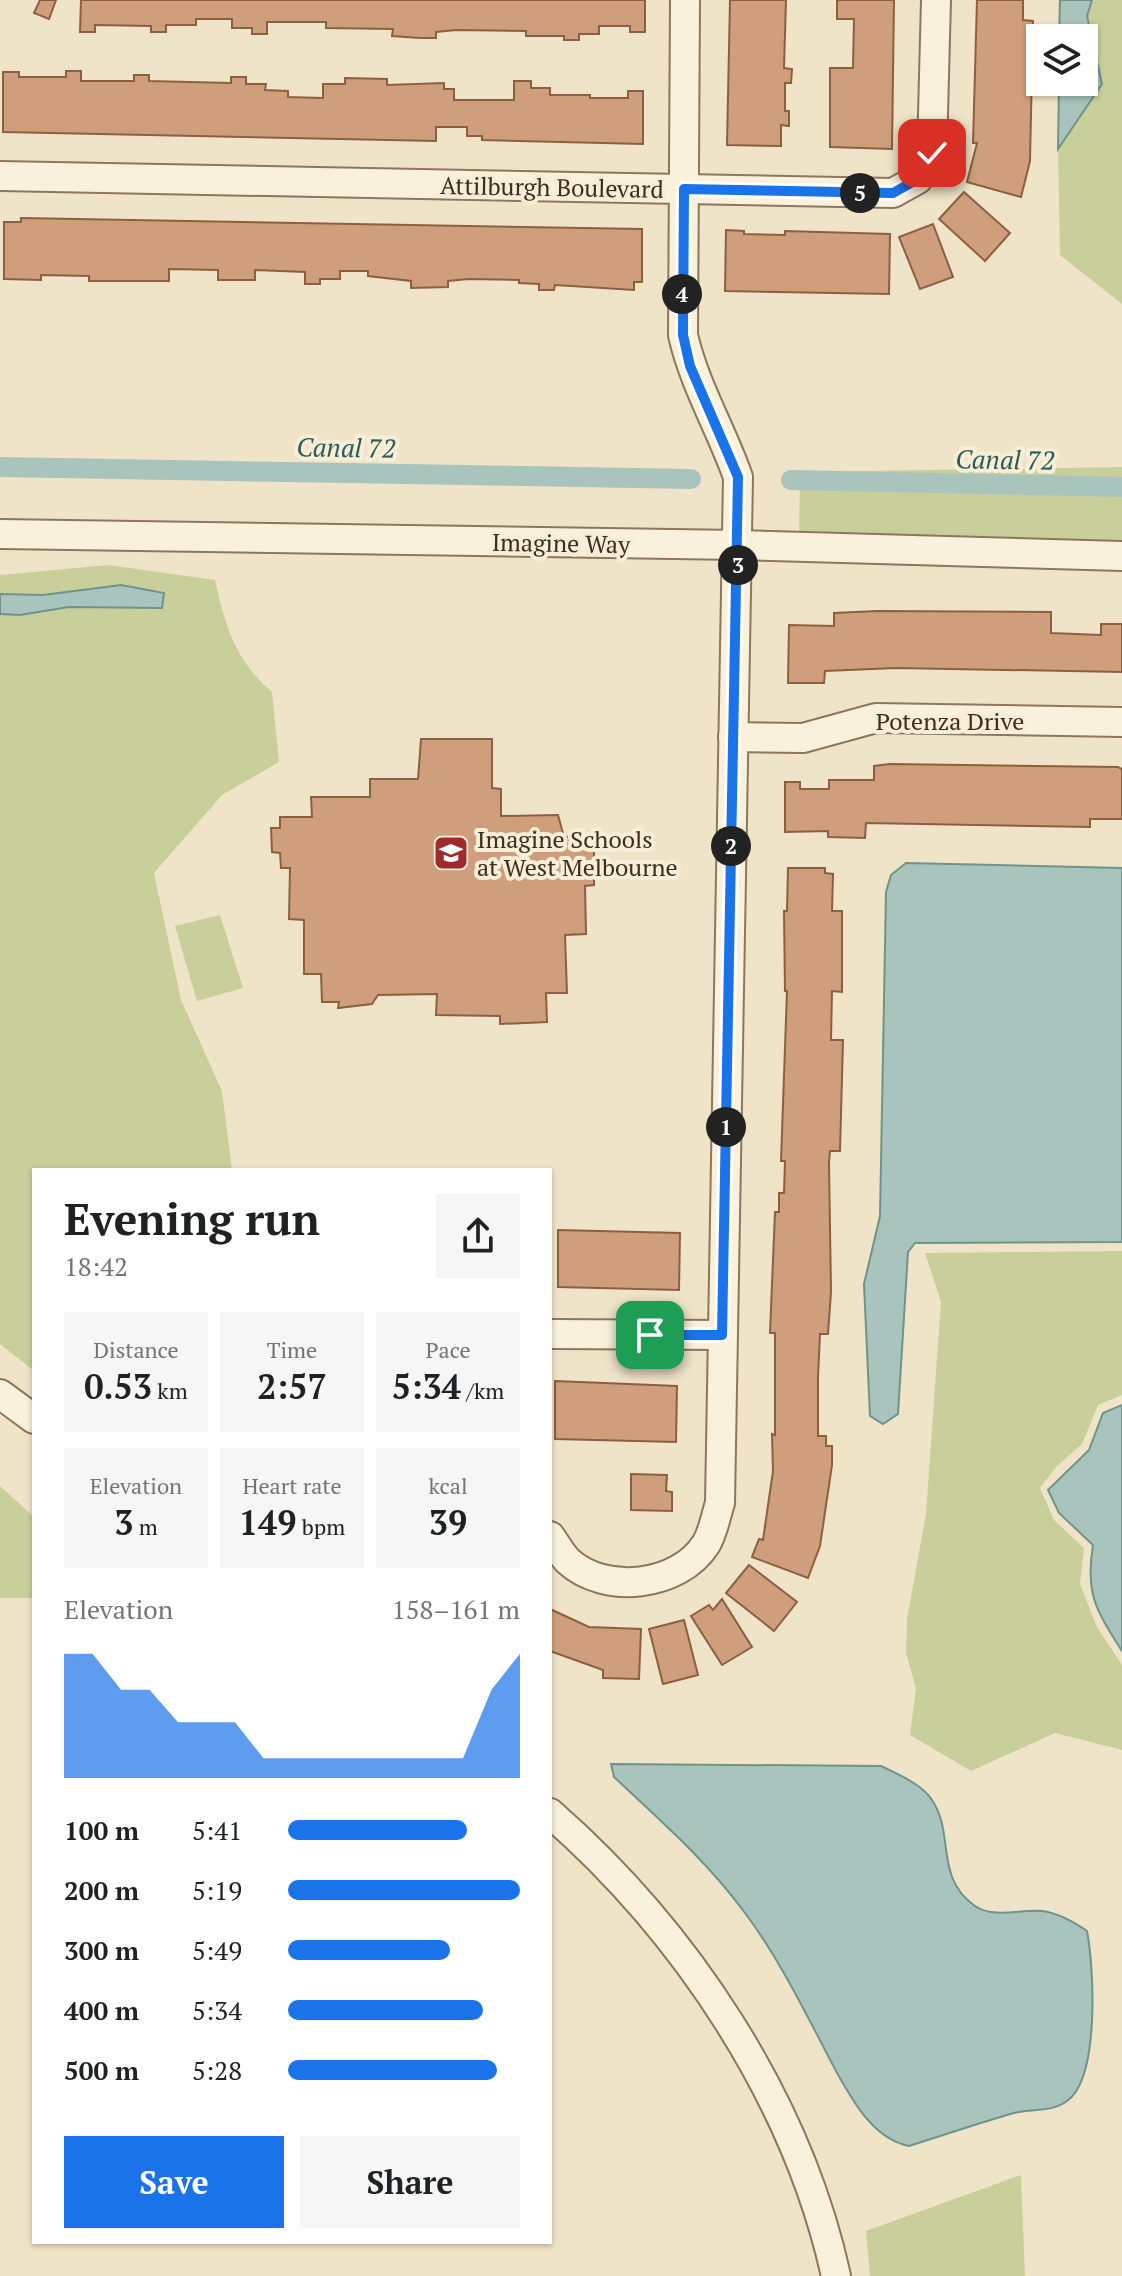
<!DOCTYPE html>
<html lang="en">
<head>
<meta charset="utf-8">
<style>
	body { margin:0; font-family:"PT Serif",serif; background:#f6f6f6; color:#202124; height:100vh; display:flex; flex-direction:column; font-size:30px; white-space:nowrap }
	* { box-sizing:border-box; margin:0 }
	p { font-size:26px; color:#757577 }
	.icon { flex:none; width:44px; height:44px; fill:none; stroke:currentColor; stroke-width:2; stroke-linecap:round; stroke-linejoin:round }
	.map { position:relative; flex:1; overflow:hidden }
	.details { position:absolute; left:32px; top:1168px; width:520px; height:1076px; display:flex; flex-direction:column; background:#fff; border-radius:0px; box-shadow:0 2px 6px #0004 }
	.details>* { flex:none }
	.tools { position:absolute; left:1026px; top:24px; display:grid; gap:16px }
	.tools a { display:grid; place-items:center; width:72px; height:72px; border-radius:0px; background:#fff; box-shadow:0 2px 6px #0004; font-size:40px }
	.pin { position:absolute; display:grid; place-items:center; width:68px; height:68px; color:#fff; margin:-34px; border-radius:16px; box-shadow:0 4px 12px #0006 }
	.km { position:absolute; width:40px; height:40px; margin:-20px; border-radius:50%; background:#222; color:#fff; font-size:22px; line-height:40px; text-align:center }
	.round { display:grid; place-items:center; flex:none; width:84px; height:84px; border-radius:0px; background:#f6f6f6 }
	.headline { display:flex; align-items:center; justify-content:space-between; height:136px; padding:0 32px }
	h1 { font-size:44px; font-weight:700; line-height:60px }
	.figures { display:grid; grid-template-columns:repeat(3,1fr); gap:12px; height:136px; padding:8px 32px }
	.figures div { display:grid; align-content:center; border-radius:0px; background:#f6f6f6; text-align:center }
	.figures b { font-size:34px; font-weight:700 }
	.figures small { font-size:22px; font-weight:400 }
	.figures p { font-size:22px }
	.chart { height:224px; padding:16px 32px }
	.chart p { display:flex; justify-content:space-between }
	.chart svg { width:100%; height:144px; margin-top:8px; fill:#1a73e8; opacity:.7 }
	.primary-button { display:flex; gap:16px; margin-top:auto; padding:16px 32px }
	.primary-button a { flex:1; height:92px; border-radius:0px; background:#1a73e8; color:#fff; font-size:32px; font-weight:700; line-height:92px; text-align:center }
	.primary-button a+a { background:#f6f6f6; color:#202124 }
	ul { padding:0 32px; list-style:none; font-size:26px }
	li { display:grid; grid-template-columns:128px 96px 1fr; align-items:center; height:60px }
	li i { height:20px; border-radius:10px; background:#1a73e8 }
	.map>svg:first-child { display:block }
</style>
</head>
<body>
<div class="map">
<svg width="1122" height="2276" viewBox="0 0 1122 2276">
	<rect width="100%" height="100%" fill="#f0e4c8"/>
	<g fill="#c9cf9b">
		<polygon points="1092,0 1122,0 1122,304 1060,255 1058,149 1102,84 1087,16"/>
		<polygon points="1122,467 1122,545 799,535 800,472"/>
		<path d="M109,565l106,15c10,45 21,82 57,112l7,70 -57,33 -68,78 27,127 41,91 10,79h-198v201l-34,-27v-769z"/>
		<polygon points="220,915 243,988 197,1001 175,926"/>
		<polygon points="1122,1251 1122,1395 1098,1405 1082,1444 1056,1467 1040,1488 1054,1520 1084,1548 1080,1584 1097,1627 1122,1665 1122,1750 1055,1733 971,1771 910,1735 916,1688 906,1653 907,1619 926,1514 941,1302 925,1253"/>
		<polygon points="0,1486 34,1517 34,1598 0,1598"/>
		<polygon points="1021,2175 1025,2276 870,2276 866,2231"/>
	</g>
	<g fill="#a9c4bc" stroke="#6f938a" stroke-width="2">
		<polygon points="1060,0 1092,0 1087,16 1102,84 1058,149 1059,82 1084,82 1084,38 1059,38"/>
		<polygon points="121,585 164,593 162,608 69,607 20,615 0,614 0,594 43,595"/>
		<polygon points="906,863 1122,868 1122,1242 915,1243 908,1252 898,1414 883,1424 870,1416 864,1284 880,1216 886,892 891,875"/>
		<path d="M1122,1405v246c-26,-41 -37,-57 -29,-106l-34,-32 -11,-23 41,-40 14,-37z"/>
		<path d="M611,1764l270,2c16,8 41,18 51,34 23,34 2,77 43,106 19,13 46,3 67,5 17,2 32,11 45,20 7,36 13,147 -20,170 -16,12 -35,7 -53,12 -35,10 -70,22 -105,33 -36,-7 -56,-45 -73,-75 -28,-53 -55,-110 -91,-158 -37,-51 -85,-93 -131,-136z"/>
	</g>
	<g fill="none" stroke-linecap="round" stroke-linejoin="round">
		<g stroke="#a9c4bc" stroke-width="20">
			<polyline points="0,467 691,479"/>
			<polyline points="791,480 1122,487"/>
		</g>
	</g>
	<g fill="#cf9f7d" stroke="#8d5f41" stroke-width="2">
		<polygon points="40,0 56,0 49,19 34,13"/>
		<polygon points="81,0 645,0 645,32 630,32 630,26 599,26 599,34 579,34 579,40 564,40 564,36 526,36 526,31 456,30 436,32 436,38 420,38 392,36 393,29 326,28 326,22 267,22 267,34 252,34 252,28 232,28 232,19 196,19 196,25 166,25 166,32 151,32 151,26 95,25 95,32 80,32"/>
		<polygon points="730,0 786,0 784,68 792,69 791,83 785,83 785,111 789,111 789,126 781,125 781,146 727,145"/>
		<polygon points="837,0 894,0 892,149 830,147 830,68 853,68 854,19 837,19"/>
		<polygon points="977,0 1023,0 1023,20 1033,21 1030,161 1021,197 967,182 977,143 973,143"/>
		<polygon points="66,71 81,71 81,81 134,81 134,75 149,75 149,81 231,83 231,77 246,77 246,84 266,84 265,90 288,91 288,97 323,98 323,84 345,84 345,78 387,79 387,85 444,83 444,89 454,89 454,100 514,100 514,81 531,81 531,88 550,88 550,95 590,95 590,98 628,98 628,91 643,91 643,144 482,140 482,136 467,136 467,127 436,127 436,141 3,132 3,72 19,72 19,77 66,77"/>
		<polygon points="964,192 1010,233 985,261 939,219"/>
		<polygon points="21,218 642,229 642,282 634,282 634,290 555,285 554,290 539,290 539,284 519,283 519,280 469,279 448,281 448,287 411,288 411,281 368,276 368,271 340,271 340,279 320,279 320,284 305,284 305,272 255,270 255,280 218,280 218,270 169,269 169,281 89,281 89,276 41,275 41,280 4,279 4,222 21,222"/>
		<polygon points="933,224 953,277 920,289 899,237"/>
		<polygon points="726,230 744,231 744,234 785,235 785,231 890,234 889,294 725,291"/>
		<polygon points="877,611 1051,612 1051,633 1101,635 1101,624 1122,624 1122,672 896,668 825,671 824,683 788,683 789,625 834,626 834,613"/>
		<polygon points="421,739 492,739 492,788 501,789 501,816 558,815 564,837 594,836 594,885 585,886 586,934 565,935 567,993 546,993 547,1022 500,1024 500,1016 436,1015 437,994 378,995 372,1004 338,1008 339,1002 322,1002 321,974 304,974 304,920 289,919 290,868 281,868 280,853 272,852 271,828 280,828 280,817 312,817 311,797 370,797 370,779 418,779"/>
		<polygon points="890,764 1118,767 1122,769 1122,819 1090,819 1090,827 866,823 865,838 828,837 828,831 785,832 785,782 800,782 800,789 829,789 829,780 874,780 874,766"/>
		<polygon points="788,868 825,868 825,873 833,874 832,911 842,911 842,992 832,991 831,1040 843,1040 840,1151 830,1151 829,1163 831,1292 828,1334 820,1334 818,1377 818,1436 826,1436 826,1446 832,1446 832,1465 820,1546 808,1578 752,1557 759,1539 763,1540 773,1471 772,1434 775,1435 775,1333 770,1333 775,1212 779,1212 779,1193 784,1193 785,1161 781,1161 787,991 785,991 784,911 787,911"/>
		<polygon points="558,1230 680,1233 679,1290 558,1287"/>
		<polygon points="555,1381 677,1386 676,1442 555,1439"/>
		<polygon points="631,1474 667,1475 666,1491 672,1492 672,1511 631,1510"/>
		<polygon points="749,1565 797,1602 774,1631 726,1593"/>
		<polygon points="722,1599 752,1647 722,1665 691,1616 709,1605 713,1610"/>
		<polygon points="550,1609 589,1627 641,1629 639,1679 603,1678 603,1670 550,1651"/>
		<polygon points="684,1620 698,1675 663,1684 649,1629"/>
	</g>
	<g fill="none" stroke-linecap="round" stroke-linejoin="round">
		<defs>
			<g id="minor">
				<polyline points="0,176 893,193 918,179 932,153 936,0"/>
				<polyline points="0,534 739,545 1122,556"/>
				<polyline points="733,737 803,738 876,718 1122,722"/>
				<polyline points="550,1334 722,1335"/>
				<polyline points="0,1394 34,1419"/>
				<path d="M550,1536c6,8 11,18 18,25 37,34 111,26 138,-17 7,-11 10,-29 14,-41l18,-1026c-17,-48 -44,-93 -55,-142l2,-335"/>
				<path d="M550,1813c136,119 247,286 286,463"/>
			</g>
		</defs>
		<use href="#minor" stroke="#8d765c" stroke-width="32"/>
		<use href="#minor" stroke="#faf1dc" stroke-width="28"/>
	</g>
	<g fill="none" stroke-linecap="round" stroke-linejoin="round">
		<defs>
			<polyline id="route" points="650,1335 722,1335 738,477 690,366 683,335 684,189 893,193 918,179 932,153"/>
		</defs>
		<use href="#route" stroke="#fff" stroke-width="16"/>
		<use href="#route" stroke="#1a73e8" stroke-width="10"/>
	</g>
	<defs>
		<symbol id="school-square" viewBox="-11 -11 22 22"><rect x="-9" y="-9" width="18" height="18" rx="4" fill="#9e2a2b" stroke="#f7eed8"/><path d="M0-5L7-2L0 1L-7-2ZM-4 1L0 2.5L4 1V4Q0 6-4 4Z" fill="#fff"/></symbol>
	</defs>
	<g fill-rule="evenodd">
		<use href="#school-square" x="431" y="833" width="40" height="40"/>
	</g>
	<g text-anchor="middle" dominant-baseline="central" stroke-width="8" stroke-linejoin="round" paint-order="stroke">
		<g font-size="24" fill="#3d2e20" stroke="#f7eed8">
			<text transform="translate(552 187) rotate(1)">Attilburgh Boulevard</text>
			<text transform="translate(561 543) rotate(1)">Imagine Way</text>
			<text x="950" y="721">Potenza Drive</text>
		</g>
		<g font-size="24" fill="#3d2e20" stroke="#f7eed8" text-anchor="start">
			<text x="477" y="839">Imagine Schools<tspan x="477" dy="28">at West Melbourne</tspan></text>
		</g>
		<g font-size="26" font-style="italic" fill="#2f5d5a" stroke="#f7eed8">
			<text transform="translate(346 447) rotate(1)">Canal 72</text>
			<text transform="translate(1005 459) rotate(1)">Canal 72</text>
		</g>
	</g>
</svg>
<div class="tools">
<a><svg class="icon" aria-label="layers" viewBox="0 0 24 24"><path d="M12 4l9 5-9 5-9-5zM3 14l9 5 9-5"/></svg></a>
</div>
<div class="pin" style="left:650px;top:1335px;background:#1e9e55"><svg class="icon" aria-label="arrive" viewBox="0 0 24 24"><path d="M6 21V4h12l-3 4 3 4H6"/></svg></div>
<div class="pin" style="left:932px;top:153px;background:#d93025"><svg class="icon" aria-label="check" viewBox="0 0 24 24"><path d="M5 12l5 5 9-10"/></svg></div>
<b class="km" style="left:726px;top:1127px">1</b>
<b class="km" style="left:731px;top:846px">2</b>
<b class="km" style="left:738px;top:565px">3</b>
<b class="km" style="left:682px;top:294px">4</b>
<b class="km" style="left:860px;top:193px">5</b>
<section class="details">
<div class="headline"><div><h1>Evening run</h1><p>18:42</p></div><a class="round"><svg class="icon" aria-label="share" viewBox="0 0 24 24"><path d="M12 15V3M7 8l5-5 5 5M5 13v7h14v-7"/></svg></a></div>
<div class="figures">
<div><p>Distance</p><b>0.53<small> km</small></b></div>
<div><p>Time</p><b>2:57</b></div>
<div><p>Pace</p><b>5:34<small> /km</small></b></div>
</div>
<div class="figures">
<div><p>Elevation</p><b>3<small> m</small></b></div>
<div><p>Heart rate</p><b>149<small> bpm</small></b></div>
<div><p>kcal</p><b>39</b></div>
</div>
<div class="chart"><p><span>Elevation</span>158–161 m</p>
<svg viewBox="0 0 160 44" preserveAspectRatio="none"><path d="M0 44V6L10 6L20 17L30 17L40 27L50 27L60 27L70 38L80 38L90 38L100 38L110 38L120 38L130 38L140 38L150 17L160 6V44z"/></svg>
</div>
<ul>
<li><b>100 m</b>5:41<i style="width:77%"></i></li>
<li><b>200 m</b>5:19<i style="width:100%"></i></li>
<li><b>300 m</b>5:49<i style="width:70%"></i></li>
<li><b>400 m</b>5:34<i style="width:84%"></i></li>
<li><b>500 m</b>5:28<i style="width:90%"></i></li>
</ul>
<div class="primary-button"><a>Save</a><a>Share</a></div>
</section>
</div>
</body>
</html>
